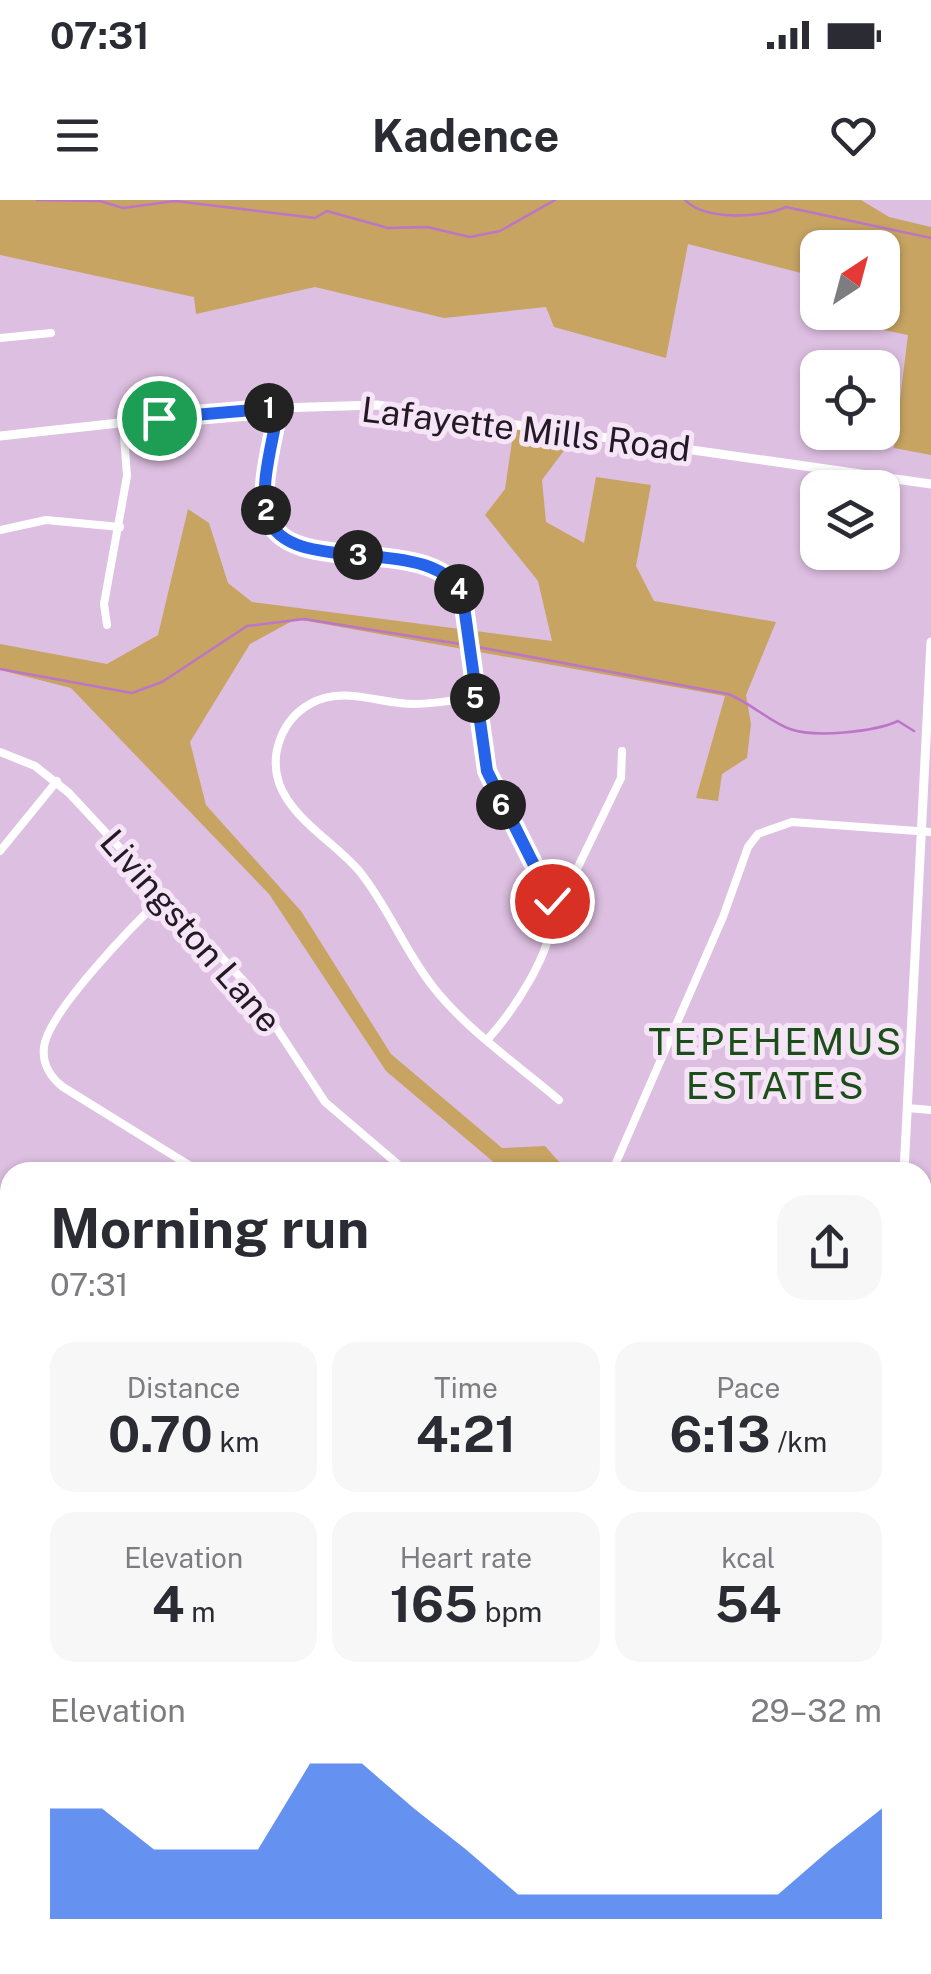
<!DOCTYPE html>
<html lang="en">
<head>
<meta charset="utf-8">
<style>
	body { margin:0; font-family:"Public Sans",sans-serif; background:#f7f7f7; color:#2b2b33; height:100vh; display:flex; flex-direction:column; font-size:38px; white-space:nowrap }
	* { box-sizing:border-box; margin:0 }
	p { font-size:32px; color:#7c7c81 }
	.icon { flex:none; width:55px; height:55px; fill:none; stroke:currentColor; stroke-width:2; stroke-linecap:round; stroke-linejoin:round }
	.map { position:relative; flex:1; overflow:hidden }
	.drawer { position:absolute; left:0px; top:962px; width:932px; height:812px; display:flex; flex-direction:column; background:#fff; border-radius:30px 30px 0 0; box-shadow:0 2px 8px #0004 }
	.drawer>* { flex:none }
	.needle { width:65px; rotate:36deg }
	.buttons { position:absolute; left:800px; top:30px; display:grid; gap:20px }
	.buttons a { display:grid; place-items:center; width:100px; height:100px; border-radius:20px; background:#fff; box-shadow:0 2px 8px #0004; font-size:50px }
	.pin { position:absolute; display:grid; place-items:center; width:85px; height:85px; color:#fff; margin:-42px; border:5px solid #fff; border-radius:50%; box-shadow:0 2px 10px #0007 }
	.km { position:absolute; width:50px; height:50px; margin:-25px; border-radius:50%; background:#222; color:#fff; font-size:28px; line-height:50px; text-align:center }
	.round { display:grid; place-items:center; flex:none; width:105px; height:105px; border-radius:30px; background:#f7f7f7 }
	.overview { display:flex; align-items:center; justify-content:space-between; height:170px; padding:0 50px }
	h1 { font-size:55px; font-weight:700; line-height:75px }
	.metrics { display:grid; grid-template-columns:repeat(3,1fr); gap:15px; height:170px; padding:10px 50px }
	.metrics div { display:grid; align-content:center; border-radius:25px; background:#f7f7f7; text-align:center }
	.metrics b { font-size:50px; font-weight:700 }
	.metrics small { font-size:28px; font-weight:400 }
	.metrics p { font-size:28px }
	.chart { height:280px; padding:20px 50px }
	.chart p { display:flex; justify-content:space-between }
	.chart svg { width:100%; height:180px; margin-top:10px; fill:#2563eb; opacity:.7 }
	.status { display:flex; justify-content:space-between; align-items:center; height:70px; padding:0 50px; background:#fff; direction:ltr }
	.status svg { height:28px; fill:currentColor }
	header { display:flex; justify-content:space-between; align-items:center; height:130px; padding:0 50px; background:#fff; font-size:45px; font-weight:700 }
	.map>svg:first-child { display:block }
</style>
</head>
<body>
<div class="status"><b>07:31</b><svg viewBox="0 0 49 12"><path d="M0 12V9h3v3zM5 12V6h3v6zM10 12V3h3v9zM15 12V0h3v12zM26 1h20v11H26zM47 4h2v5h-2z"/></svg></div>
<header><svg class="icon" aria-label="menu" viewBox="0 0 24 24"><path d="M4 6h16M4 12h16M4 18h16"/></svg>Kadence<svg class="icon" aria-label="heart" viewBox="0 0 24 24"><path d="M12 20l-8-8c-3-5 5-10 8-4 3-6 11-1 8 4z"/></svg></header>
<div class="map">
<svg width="931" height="1774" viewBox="0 0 931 1774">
	<rect width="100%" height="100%" fill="#ddbfe1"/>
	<g fill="#c7a462">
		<polygon points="0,0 861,0 889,17 931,27 931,255 894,248 908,135 859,125 846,113 882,112 882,48 818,48 817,77 688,44 666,158 554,127 546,107 444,118 315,87 196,114 194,97 0,55"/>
		<polygon points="515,221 577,233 542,280 546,322 584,343 596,277 651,285 636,366 654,401 776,422 746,495 751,524 747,558 722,574 718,601 696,598 725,496 296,419 250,444 190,542 206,605 301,711 391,854 502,948 545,946 568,972 496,972 497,965 386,871 269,694 71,488 0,470 0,444 107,464 158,435 188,309 209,323 228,383 252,402 552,441 538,381 485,315 505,289"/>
		<polygon points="10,1717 10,1765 249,1765 248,1774 0,1774 0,1724"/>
	</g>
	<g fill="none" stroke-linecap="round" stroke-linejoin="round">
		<g stroke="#bc75c7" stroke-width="2.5">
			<polyline points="37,0 100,1 123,8 175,1 315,18 327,11 388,28 427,27 470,37 500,31 555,0"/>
			<path d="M685,0c20,21 77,18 101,7l145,31"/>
			<path d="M478,447l250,47c23,9 42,28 62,35 25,9 84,3 108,-8l16,10"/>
			<polyline points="0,469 132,493 162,482 247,426 304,419 460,444"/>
		</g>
		<g stroke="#fff" stroke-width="8">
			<polyline points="0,138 51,133"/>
			<path d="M278,208c-5,42 -33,116 18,136 32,7 135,14 155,33 24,23 23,139 32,177 11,50 71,118 70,159 -1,40 -39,97 -65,126"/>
			<polyline points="0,330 46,320 120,327"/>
			<polyline points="107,425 104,404 127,276 123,222"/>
			<path d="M474,497c-19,3 -40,7 -60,7 -35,0 -71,-19 -104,0 -27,15 -41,49 -31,79 13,37 57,60 81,89 29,36 45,80 74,116 34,43 83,76 125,112"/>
			<polyline points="0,552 35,566 69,593 251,789 325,902 407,972"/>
			<polyline points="0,651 57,581"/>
			<polyline points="550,691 577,669 621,578 622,551"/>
			<path d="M164,696c-27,25 -116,116 -120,151 -2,16 6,30 19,40l137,85"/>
			<polyline points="907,908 931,910"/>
			<polyline points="612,972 723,717 748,647 758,634 792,622 931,632"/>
			<polyline points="0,1033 10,1039"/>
			<polyline points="0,1218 10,1225"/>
			<polyline points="922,1449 931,1449"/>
			<polyline points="922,1470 931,1470"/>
			<polyline points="0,1614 10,1605"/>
			<polyline points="332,1765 332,1774"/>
			<polyline points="517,1765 519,1774"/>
			<polyline points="642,1774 649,1765"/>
		</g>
		<g stroke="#fff" stroke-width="9">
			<polyline points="0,236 247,209 377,205 931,284"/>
			<polyline points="904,972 931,442"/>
			<polyline points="922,1657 931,1677"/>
		</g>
	</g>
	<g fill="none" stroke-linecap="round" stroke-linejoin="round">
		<defs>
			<path id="route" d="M159,218l119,-10c-4,32 -20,78 -10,109 20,64 173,12 195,82l24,172 65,130"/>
		</defs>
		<use href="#route" stroke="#fff" stroke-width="20"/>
		<use href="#route" stroke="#2563eb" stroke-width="12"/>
	</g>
	<g text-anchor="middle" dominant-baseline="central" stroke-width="10" stroke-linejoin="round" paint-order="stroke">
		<g font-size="35" fill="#241925" stroke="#f5e5f7">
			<text transform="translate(526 229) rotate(7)">Lafayette Mills Road</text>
			<text transform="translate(191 731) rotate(49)">Livingston Lane</text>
		</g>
		<g font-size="38" letter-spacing="2.5" fill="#1b4e18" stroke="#f5e5f7">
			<text x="776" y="841">TEPEHEMUS<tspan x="776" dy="44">ESTATES</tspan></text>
		</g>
	</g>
</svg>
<div class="buttons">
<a><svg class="needle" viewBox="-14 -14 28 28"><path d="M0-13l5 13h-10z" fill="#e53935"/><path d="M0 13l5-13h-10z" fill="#7c7c81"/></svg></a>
<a><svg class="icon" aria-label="locate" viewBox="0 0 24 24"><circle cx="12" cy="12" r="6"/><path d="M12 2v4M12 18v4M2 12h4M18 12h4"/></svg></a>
<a><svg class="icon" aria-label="layers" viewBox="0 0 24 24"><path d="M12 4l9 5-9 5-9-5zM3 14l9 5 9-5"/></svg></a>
</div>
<div class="pin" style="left:159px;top:218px;background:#1e9e55"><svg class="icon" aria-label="arrive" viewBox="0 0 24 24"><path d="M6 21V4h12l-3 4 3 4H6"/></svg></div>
<div class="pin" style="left:552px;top:701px;background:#d93025"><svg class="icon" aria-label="check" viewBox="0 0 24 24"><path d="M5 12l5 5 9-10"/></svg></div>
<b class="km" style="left:269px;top:208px">1</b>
<b class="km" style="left:266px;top:310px">2</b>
<b class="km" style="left:358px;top:355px">3</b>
<b class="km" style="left:459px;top:389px">4</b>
<b class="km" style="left:475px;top:498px">5</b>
<b class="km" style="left:501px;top:605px">6</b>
<section class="drawer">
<div class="overview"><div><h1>Morning run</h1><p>07:31</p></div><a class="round"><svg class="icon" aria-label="share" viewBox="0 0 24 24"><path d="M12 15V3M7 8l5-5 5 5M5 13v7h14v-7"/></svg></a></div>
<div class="metrics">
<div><p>Distance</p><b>0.70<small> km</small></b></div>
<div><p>Time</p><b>4:21</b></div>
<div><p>Pace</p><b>6:13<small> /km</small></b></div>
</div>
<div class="metrics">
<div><p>Elevation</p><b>4<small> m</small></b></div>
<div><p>Heart rate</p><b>165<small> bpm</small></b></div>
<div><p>kcal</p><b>54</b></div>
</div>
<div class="chart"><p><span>Elevation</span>29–32 m</p>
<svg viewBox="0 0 160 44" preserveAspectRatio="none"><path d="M0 44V17L10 17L20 27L30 27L40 27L50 6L60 6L70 17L80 27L90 38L100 38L110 38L120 38L130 38L140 38L150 27L160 17V44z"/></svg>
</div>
</section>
</div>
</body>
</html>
